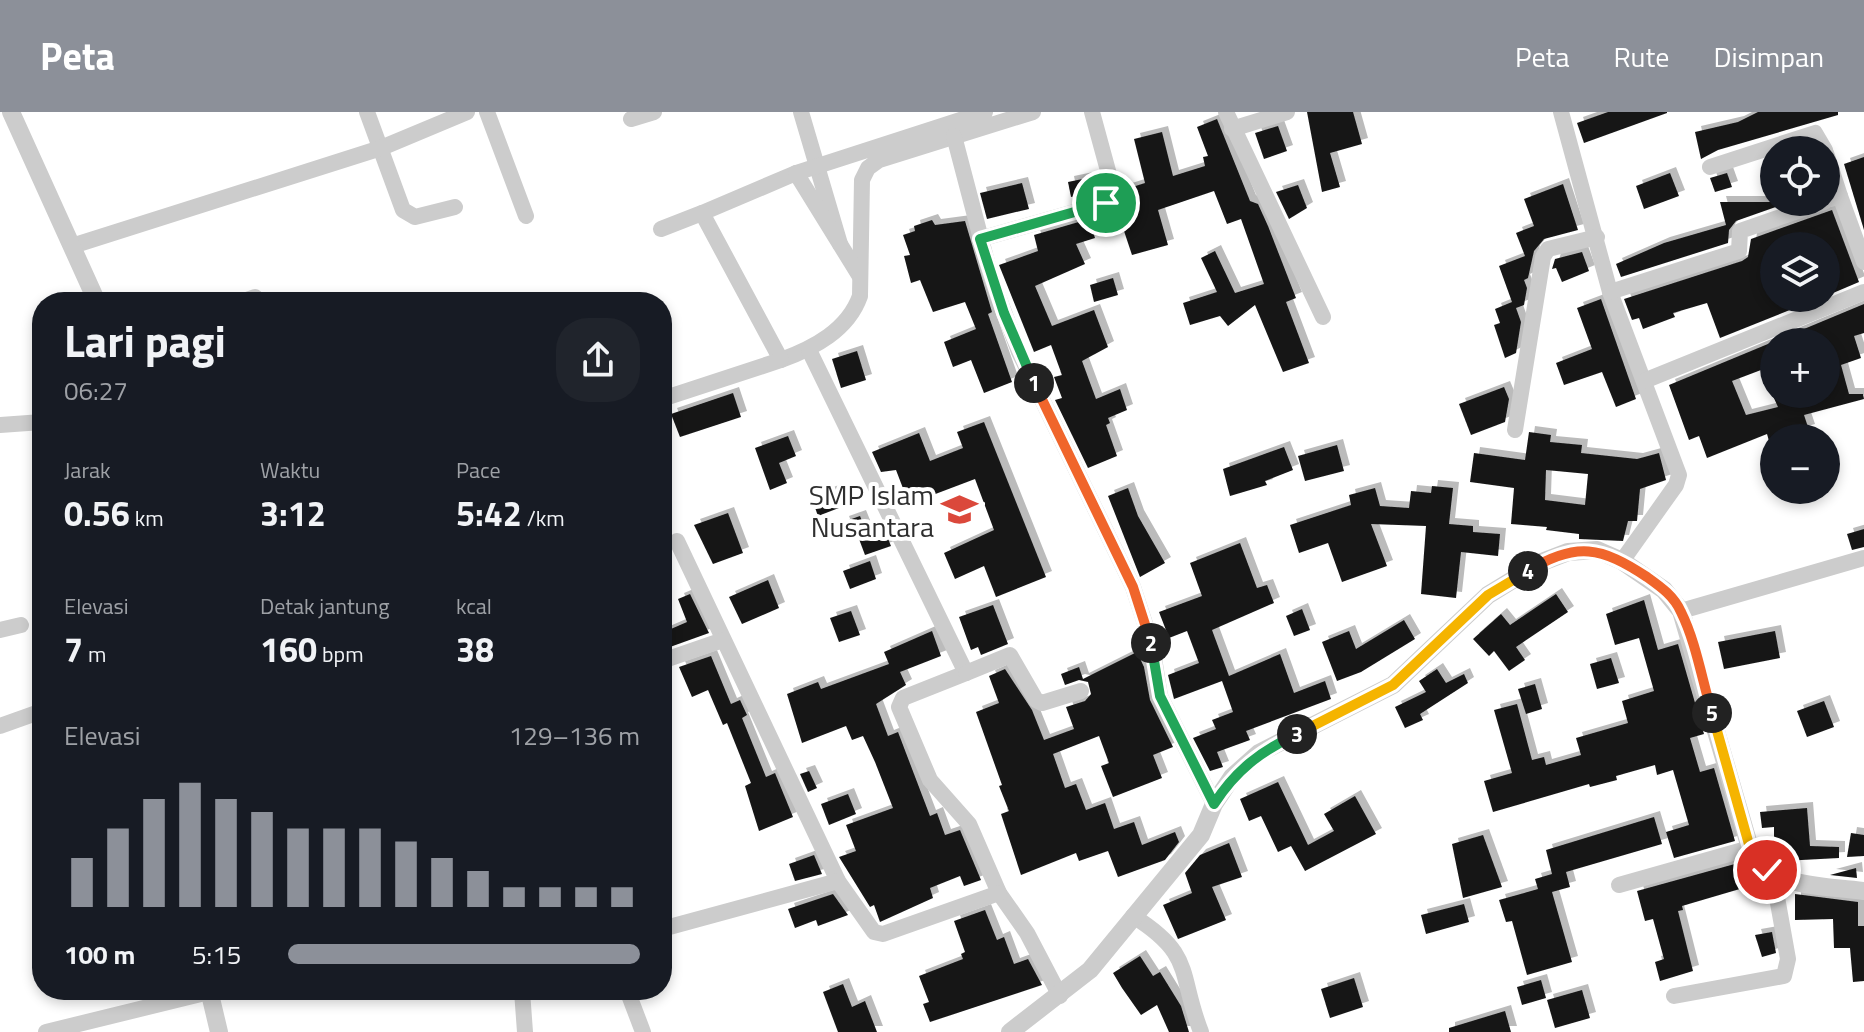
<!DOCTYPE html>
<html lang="id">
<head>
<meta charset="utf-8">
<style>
	body { margin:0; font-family:"Titillium Web",sans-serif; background:#20242c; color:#f1f3f6; height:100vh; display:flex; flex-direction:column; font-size:30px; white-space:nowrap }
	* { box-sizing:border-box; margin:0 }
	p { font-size:26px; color:#9ea1a6 }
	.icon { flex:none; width:44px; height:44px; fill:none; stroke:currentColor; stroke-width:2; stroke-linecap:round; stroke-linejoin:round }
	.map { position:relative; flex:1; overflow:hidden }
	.panel { position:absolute; left:32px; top:180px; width:640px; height:708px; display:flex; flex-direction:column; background:#171b24; border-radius:32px; box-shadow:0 4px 12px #0003 }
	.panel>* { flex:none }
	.buttons { position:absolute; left:1760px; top:24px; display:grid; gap:16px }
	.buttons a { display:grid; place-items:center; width:80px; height:80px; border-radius:50%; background:#171b24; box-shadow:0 4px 12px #0003; font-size:40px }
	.pin { position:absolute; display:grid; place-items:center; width:68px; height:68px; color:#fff; margin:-34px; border:4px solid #fff; border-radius:50%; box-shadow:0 2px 8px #0007 }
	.km { position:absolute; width:40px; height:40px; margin:-20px; border-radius:50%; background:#222; color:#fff; font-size:22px; line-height:40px; text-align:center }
	.round { display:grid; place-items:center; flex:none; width:84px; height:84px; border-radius:32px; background:#20242c }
	.overview { display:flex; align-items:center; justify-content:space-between; height:136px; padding:0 32px }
	h1 { font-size:44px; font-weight:700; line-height:60px }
	.figures { display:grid; grid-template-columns:repeat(3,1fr); gap:12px; height:136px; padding:8px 32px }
	.figures div { display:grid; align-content:center }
	.figures b { font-size:34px; font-weight:700 }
	.figures small { font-size:22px; font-weight:400 }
	.figures p { font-size:22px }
	.chart { height:224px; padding:16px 32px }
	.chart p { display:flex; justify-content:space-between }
	.chart svg { width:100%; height:144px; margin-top:8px; stroke:#8c9099; stroke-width:6 }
	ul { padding:0 32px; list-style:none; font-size:26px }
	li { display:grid; grid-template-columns:128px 96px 1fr; align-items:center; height:60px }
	li i { height:20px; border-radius:10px; background:#8c9099 }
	header { display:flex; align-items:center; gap:48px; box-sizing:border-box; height:112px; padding:0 40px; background:#8c9099; color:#fff }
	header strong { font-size:38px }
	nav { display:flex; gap:44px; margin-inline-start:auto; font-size:28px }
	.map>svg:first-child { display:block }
</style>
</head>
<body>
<header>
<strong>Peta</strong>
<nav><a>Peta</a><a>Rute</a><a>Disimpan</a></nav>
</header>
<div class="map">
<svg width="1864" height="920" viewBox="0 0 1864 920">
	<defs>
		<filter id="shadow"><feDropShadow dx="6" dy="-6" stdDeviation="0" flood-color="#0004"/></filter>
	</defs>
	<rect width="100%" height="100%" fill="#fff"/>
	<g fill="#161616" fill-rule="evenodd" filter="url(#shadow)">
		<polygon points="1307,0 1353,0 1362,32 1330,41 1340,75 1322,80"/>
		<polygon points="1608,0 1667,0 1667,1 1584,31 1577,11"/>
		<polygon points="1758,0 1838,0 1838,3 1718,38 1701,47 1695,20 1738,10"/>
		<polygon points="1217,7 1250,89 1258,92 1268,114 1296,186 1286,190 1309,251 1283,260 1255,193 1228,214 1220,204 1190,213 1183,191 1217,180 1201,146 1215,139 1235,181 1264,172 1241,107 1227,112 1214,79 1158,98 1168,133 1132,143 1116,95 1123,78 1145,71 1134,27 1162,20 1173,64 1205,54 1203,45 1208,44 1197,15"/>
		<polygon points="1278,14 1287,39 1264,47 1255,21"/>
		<polygon points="1864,45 1864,118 1844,52"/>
		<polygon points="1670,61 1679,84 1644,97 1636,74"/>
		<polygon points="1727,61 1732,75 1715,80 1710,66"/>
		<polygon points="1097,64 1100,79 1071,85 1068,70"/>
		<polygon points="1022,71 1029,97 987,107 980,81"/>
		<polygon points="1563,72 1578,118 1544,127 1534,139 1528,166 1524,168 1527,176 1524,193 1516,196 1521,210 1516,241 1505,246 1494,213 1500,211 1495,197 1512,190 1499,154 1525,144 1516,121 1534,114 1524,87"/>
		<polygon points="1298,73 1307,96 1289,107 1276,80"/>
		<polygon points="1720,90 1790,90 1736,109 1729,118 1728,131 1621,165 1616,152 1664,131 1726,113"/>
		<polygon points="1832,98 1859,170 1826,184 1826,164 1832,163 1826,134 1774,134 1774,151 1763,154 1774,186 1820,186 1720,226 1707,191 1673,201 1675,205 1643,217 1639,206 1632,208 1624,187 1742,149 1748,145 1751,127"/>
		<polygon points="1089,107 1095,126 1076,132 1085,152 1035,174 1052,214 1094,198 1108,235 1082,249 1096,287 1120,277 1127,298 1108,306 1110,311 1106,313 1117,344 1088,356 1055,288 1062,286 1054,265 1062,263 1051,233 1034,240 999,153 1038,139 1034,123"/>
		<polygon points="932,108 935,113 965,109 992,200 988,202 1012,270 984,281 971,248 953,255 944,230 976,217 965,190 933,200 920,168 911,171 904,144 910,143 903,123 915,119 914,114"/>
		<polygon points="1582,140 1589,159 1562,170 1556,156 1552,157 1555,147"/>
		<polygon points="1113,166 1118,183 1094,190 1090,173"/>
		<polygon points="1601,187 1636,287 1616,295 1602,260 1564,273 1556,251 1592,237 1577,196"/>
		<path d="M1864,192v29l-10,3 7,22 -20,7 8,29h14l1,5 -60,16 5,15 -40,11 -2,-7 -60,24 -8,-22 -10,4 -20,-55zM1774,230h52v52h-52zM1761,258l17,37 -32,8 -14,-34z"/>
		<polygon points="857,239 866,268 841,276 832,247"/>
		<polygon points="1504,275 1509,287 1505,310 1471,323 1459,292"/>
		<polygon points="733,281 741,305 680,325 671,302"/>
		<polygon points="984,310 1046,465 996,485 984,454 955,467 944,441 994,418 975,367 909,392 896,358 881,360 872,340 919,321 930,349 963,336 957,320"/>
		<path d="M1529,320l22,3 -1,7 32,3 -1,8 56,6 22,-6 7,27 -26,9 -3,32h-9l-5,20 -44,-2v-5l-33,-4 1,-3 -36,-3 3,-36 -44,-6 4,-29 51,7zM1546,358l42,4 -3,31 -40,-5z"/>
		<polygon points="788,324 796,344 779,351 787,371 770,378 755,336"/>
		<polygon points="1337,333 1344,359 1305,369 1298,344"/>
		<polygon points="1284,335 1293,358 1265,369 1267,373 1230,384 1223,357"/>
		<polygon points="1432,374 1453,376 1449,412 1473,414 1473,420 1500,422 1498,444 1461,440 1456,486 1421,482 1426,414 1371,412 1387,454 1342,470 1328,431 1299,441 1290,413 1351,393 1349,383 1375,376 1380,394 1409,396 1411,379 1431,381"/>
		<polygon points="1128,376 1138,404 1165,451 1140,465 1108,384"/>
		<polygon points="838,377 844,394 818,404 812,387"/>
		<polygon points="728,401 743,441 713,452 694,413"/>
		<polygon points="860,404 866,419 849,426 843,410"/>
		<polygon points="884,417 891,434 865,443 859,427"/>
		<polygon points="1864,417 1864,435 1852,438 1847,422"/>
		<polygon points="1240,431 1257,476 1267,473 1274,491 1212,518 1229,564 1280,542 1294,581 1325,569 1331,587 1246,619 1250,628 1217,640 1223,655 1210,659 1193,626 1216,617 1212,608 1233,600 1222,569 1174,587 1168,563 1199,551 1187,519 1169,526 1159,500 1202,484 1190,451"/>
		<polygon points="870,449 876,467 850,477 843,459"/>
		<polygon points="768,468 779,496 742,512 729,485"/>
		<polygon points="690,482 709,521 670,535 664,520 687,510 678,487"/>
		<polygon points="1556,482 1568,500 1516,535 1525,548 1509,559 1494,539 1489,544 1473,527 1501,502 1510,513"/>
		<polygon points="1644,488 1658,538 1678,532 1704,622 1690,626 1700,660 1714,656 1735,729 1674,746 1666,720 1689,713 1673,658 1657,663 1655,653 1616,664 1617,668 1590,675 1589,672 1493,700 1484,669 1512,661 1494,598 1517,592 1532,648 1544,645 1546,653 1581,643 1576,626 1628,611 1622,589 1654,579 1639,526 1615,533 1606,502"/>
		<polygon points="993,493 1008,532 981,543 978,535 971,538 959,505"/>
		<polygon points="1302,497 1310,518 1294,524 1286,504"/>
		<polygon points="851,499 860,523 839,530 830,506"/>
		<polygon points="1404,508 1415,527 1361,560 1337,569 1322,530 1349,519 1356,537"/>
		<polygon points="932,519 941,544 900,560 906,573 876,592 888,624 898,620 930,704 937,701 945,723 960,718 981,768 964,774 960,764 930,776 933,786 880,810 874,793 870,795 839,745 856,739 846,713 893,696 875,650 863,624 852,628 846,614 802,631 787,582 818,570 821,577 889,552 884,540"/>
		<polygon points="1775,519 1780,546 1724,557 1718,530"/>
		<polygon points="1137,540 1144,555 1150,588 1173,635 1153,643 1162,666 1113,685 1101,654 1109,651 1099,624 1053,642 1065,676 1076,672 1086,698 1105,691 1114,717 1134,710 1142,733 1175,720 1179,730 1165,748 1118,765 1108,739 1079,749 1076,741 1021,763 1001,702 1009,699 999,674 1002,673 976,600 999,591 989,564 1005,557 1032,598 1044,628 1074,617 1066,595 1085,589 1091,582 1088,570 1079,568 1065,573 1061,562 1079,555 1083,567"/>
		<polygon points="711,544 731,592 740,588 747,603 742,606 766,665 775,661 793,705 759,719 745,674 751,671 727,611 723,613 708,578 692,585 679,555"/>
		<polygon points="1611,546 1619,571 1597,577 1590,552"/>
		<polygon points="1437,557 1446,571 1464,562 1468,571 1420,602 1423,608 1405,616 1395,595 1426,580 1419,569"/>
		<polygon points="1535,572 1542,597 1526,602 1518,577"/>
		<polygon points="1824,589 1834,615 1807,625 1797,599"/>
		<polygon points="809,659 817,676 808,680 800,662"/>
		<polygon points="1278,670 1308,733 1334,719 1324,702 1355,684 1376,722 1305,759 1291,734 1278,740 1261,704 1249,709 1240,687"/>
		<polygon points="848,682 856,702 829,713 821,692"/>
		<polygon points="1807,696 1810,734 1839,735 1839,746 1783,749 1782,731 1774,731 1774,715 1762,716 1760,700"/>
		<polygon points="1654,705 1662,732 1566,760 1570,775 1552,780 1572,850 1527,863 1512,809 1506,810 1499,788 1538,777 1535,767 1552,762 1546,738"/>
		<polygon points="1851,721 1864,723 1864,744 1847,745"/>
		<polygon points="1483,723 1502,775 1463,786 1452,732"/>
		<polygon points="1229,731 1242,765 1212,775 1226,808 1178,827 1163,793 1192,781 1185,761 1200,743"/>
		<polygon points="814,743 822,762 795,769 789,752"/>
		<polygon points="1742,750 1750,774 1682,794 1683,798 1678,799 1693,859 1660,869 1655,850 1664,847 1653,807 1645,809 1637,779"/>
		<polygon points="1856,756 1857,766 1830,763"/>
		<polygon points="833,782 848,803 818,814 816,808 795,816 788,797"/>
		<polygon points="1795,782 1858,790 1858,814 1864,814 1864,869 1853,870 1850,836 1834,836 1833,807 1795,808"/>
		<polygon points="1464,792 1469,810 1426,822 1421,803"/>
		<polygon points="985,798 997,828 1004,825 1014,852 1028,847 1042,873 930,910 923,892 929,890 919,864 963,847 961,842 965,840 954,809"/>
		<polygon points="1772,820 1776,841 1762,845 1755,823"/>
		<polygon points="1140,844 1153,864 1160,860 1181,894 1189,920 1169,920 1157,893 1141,903 1122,876 1113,861"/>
		<polygon points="1354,866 1363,895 1330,906 1321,877"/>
		<polygon points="1541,868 1546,886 1522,893 1517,875"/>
		<polygon points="843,872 852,895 865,889 877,920 838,920 823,880"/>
		<polygon points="1582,878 1590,906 1555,916 1547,888"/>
		<polygon points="1505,899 1511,920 1449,920 1449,916"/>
	</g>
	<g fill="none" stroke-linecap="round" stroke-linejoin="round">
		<g stroke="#ccc" stroke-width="16">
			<polyline points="367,0 403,98 415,105 455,95"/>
			<polyline points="487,0 526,104"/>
			<polyline points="801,0 840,132"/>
			<path d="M985,0l-189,61 -94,40 79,147c33,-12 67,-30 79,-64l2,-116 6,-12 11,-8 154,-48"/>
			<polyline points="1226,0 1323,205"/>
			<polyline points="1561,0 1610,180 1679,363 1676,373 1622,449"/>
			<polyline points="631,7 654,0"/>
			<polyline points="1232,17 1287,0"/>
			<polyline points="954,24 991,165 1019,240 1133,475 1152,533 1160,584 1214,692"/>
			<polyline points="1826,41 1840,84 1831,87"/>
			<polyline points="1710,55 1815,21 1825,38"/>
			<polyline points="796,61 859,163"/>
			<polyline points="1840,84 1864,150"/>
			<polyline points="661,117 702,101"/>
			<polyline points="980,127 1106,91 1113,77 1092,0"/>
			<polyline points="72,134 381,36 467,0"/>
			<polyline points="1610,180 1739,139 1740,119 1824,90"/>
			<polyline points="241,190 255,185"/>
			<polyline points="809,238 966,561 903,586 899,595 930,668 969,712 999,781 1027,821 1060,884"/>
			<polyline points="1644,269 1864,180"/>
			<polyline points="662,287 781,248"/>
			<polyline points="0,313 42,310"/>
			<polyline points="1515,318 1543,145 1548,137 1597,125"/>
			<polyline points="677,429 838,769 874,820 883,822 999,781"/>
			<polyline points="1681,499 1864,446"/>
			<polyline points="0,518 21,513"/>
			<polyline points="662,549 723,528"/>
			<polyline points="966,561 1010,543 1036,588 1042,591 1081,579"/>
			<polyline points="0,614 42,599"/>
			<polyline points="1619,773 1750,736"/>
			<path d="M1133,804c62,39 45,57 68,116"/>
			<polyline points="662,817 838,769"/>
			<polyline points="627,878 643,920"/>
			<polyline points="522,879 525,920"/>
			<polyline points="1674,884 1784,864 1788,847 1773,763"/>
			<polyline points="46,920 209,880"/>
		</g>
		<g stroke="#ccc" stroke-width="18">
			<polyline points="11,0 97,190"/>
			<polyline points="209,878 219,920"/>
			<path d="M1010,920l80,-62 111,-135 13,-31 18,-27 27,-24 134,-68 95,-90 54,-33 26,-10 29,-2 25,11 42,29 17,21 69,237c23,42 73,37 114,43"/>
		</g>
	</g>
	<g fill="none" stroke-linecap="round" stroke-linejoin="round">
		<defs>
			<polyline id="split-1" points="1034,271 1004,201 980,127 1106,91"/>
			<polyline id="split-2" points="1034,271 1133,475 1151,531"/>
			<path id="split-3" d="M1151,531l9,53 54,108c22,-34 47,-53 83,-70"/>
			<polyline id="split-4" points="1297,622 1393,573 1488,483 1528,459"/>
			<path id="split-5" d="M1528,459c48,-30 74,-24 119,6 14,10 27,19 34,35 15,30 21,68 31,101"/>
			<polyline id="split-6" points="1712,601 1750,736 1767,758"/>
		</defs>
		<use href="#split-1" stroke="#fff" stroke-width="16"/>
		<use href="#split-2" stroke="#fff" stroke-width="16"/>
		<use href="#split-3" stroke="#fff" stroke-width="16"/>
		<use href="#split-4" stroke="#fff" stroke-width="16"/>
		<use href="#split-5" stroke="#fff" stroke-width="16"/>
		<use href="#split-6" stroke="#fff" stroke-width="16"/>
		<use href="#split-1" stroke="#22a559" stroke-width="10"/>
		<use href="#split-2" stroke="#f0652b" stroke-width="10"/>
		<use href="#split-3" stroke="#22a559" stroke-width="10"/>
		<use href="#split-4" stroke="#f5b400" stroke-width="10"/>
		<use href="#split-5" stroke="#f0652b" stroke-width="10"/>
		<use href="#split-6" stroke="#f5b400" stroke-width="10"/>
	</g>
	<defs>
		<symbol id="school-bare" viewBox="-9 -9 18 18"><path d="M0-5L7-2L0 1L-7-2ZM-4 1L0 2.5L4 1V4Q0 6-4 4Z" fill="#db483b" stroke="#fff" stroke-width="2.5" paint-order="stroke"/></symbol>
	</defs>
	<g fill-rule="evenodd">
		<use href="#school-bare" x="934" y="372" width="51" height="51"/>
	</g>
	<g text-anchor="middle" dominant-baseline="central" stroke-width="8" stroke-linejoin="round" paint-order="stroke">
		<g font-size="28" fill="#2f2f2f" stroke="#fff" text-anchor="end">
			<text x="934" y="382">SMP Islam<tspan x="934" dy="32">Nusantara</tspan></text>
		</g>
	</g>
</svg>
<div class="buttons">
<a><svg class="icon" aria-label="locate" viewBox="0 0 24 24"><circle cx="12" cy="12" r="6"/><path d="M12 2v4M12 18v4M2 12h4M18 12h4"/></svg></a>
<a><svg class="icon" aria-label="layers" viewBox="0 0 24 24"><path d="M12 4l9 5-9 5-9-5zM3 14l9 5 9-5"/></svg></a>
<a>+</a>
<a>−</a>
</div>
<div class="pin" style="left:1106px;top:91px;background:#1e9e55"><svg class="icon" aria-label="arrive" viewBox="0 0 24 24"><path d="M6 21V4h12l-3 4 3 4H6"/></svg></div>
<div class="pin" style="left:1767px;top:758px;background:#d93025"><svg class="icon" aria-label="check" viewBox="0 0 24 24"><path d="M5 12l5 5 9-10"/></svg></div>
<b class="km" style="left:1034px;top:271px">1</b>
<b class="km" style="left:1151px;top:531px">2</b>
<b class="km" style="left:1297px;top:622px">3</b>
<b class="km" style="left:1528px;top:459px">4</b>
<b class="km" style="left:1712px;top:601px">5</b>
<section class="panel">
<div class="overview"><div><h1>Lari pagi</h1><p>06:27</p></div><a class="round"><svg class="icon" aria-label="share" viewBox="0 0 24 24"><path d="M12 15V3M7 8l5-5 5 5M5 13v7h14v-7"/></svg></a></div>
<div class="figures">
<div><p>Jarak</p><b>0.56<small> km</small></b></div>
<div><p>Waktu</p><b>3:12</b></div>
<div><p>Pace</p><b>5:42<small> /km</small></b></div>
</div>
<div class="figures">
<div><p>Elevasi</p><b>7<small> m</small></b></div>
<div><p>Detak jantung</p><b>160<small> bpm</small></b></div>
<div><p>kcal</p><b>38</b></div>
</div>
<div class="chart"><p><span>Elevasi</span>129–136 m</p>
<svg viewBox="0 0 160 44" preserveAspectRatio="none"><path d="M5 44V29M15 44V20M25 44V11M35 44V6M45 44V11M55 44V15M65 44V20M75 44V20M85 44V20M95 44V24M105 44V29M115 44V33M125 44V38M135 44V38M145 44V38M155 44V38"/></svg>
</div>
<ul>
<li><b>100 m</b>5:15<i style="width:100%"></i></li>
</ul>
</section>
</div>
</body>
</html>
